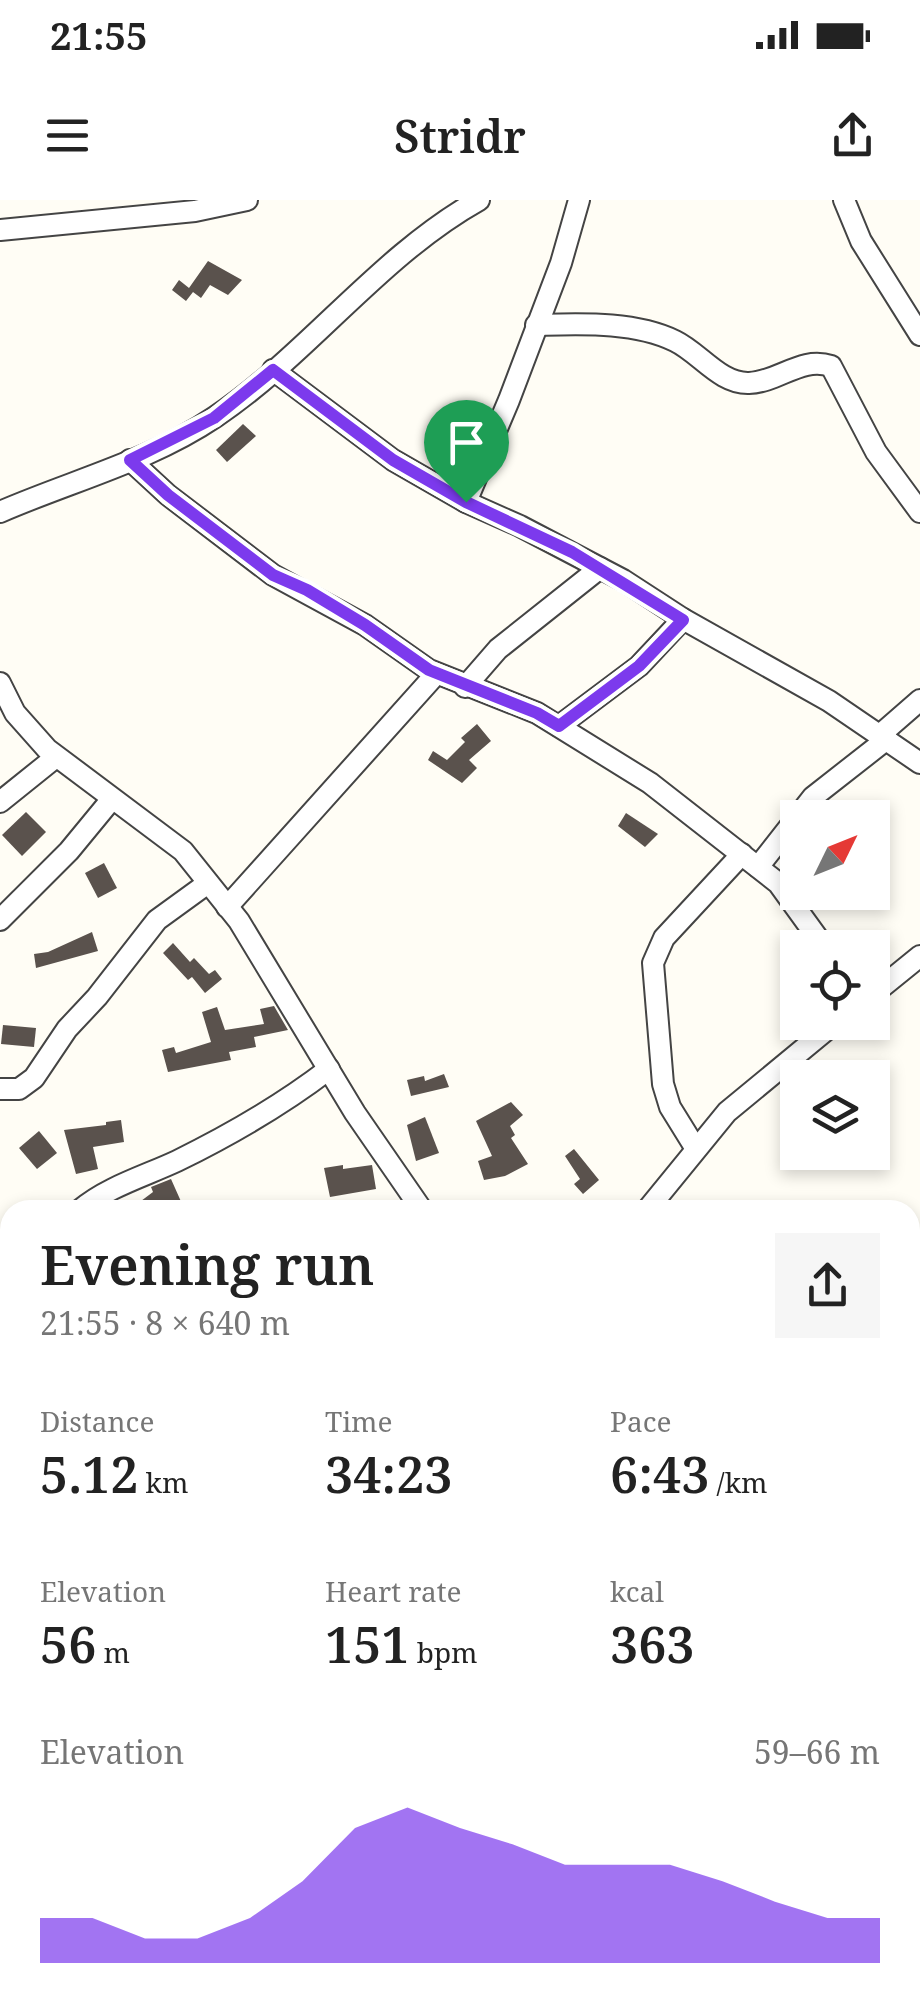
<!DOCTYPE html>
<html lang="en">
<head>
<meta charset="utf-8">
<style>
	body { margin:0; font-family:"Noto Serif",serif; background:#f6f6f6; color:#222; height:100vh; display:flex; flex-direction:column; font-size:38px; white-space:nowrap }
	* { box-sizing:border-box; margin:0 }
	p { font-size:32px; color:#767676 }
	.icon { flex:none; width:55px; height:55px; fill:none; stroke:currentColor; stroke-width:2; stroke-linecap:round; stroke-linejoin:round }
	.map { position:relative; flex:1; overflow:hidden }
	.sheet { position:absolute; left:0px; top:1000px; width:920px; height:810px; display:flex; flex-direction:column; background:#fff; border-radius:30px 30px 0 0; box-shadow:0 5px 15px #0003 }
	.sheet>* { flex:none }
	.needle { width:65px; rotate:47deg }
	.tools { position:absolute; left:780px; top:600px; display:grid; gap:20px }
	.tools a { display:grid; place-items:center; width:110px; height:110px; border-radius:0px; background:#fff; box-shadow:0 5px 15px #0003; font-size:50px }
	.pin { position:absolute; display:grid; place-items:center; width:85px; height:85px; color:#fff; margin:-102px -42px; border-radius:50% 50% 50% 0; rotate:-45deg; box-shadow:0 0 10px #0007 }
	.pin .icon { rotate:45deg }
	.round { display:grid; place-items:center; flex:none; width:105px; height:105px; border-radius:0px; background:#f6f6f6 }
	.overview { display:flex; align-items:center; justify-content:space-between; height:170px; padding:0 40px }
	h1 { font-size:55px; font-weight:600; line-height:75px }
	.figures { display:grid; grid-template-columns:repeat(3,1fr); gap:15px; height:170px; padding:10px 40px }
	.figures div { display:grid; align-content:center }
	.figures b { font-size:50px; font-weight:600 }
	.figures small { font-size:28px; font-weight:400 }
	.figures p { font-size:28px }
	.chart { height:280px; padding:20px 40px }
	.chart p { display:flex; justify-content:space-between }
	.chart svg { width:100%; height:180px; margin-top:10px; fill:#7c3aed; opacity:.7 }
	.status { display:flex; justify-content:space-between; align-items:center; height:70px; padding:0 50px; background:#fff; direction:ltr }
	.status svg { height:28px; fill:currentColor }
	header { display:flex; justify-content:space-between; align-items:center; height:130px; padding:0 40px; background:#fff; font-size:45px; font-weight:600 }
	.map>svg:first-child { display:block }
</style>
</head>
<body>
<div class="status"><b>21:55</b><svg viewBox="0 0 49 12"><path d="M0 12V9h3v3zM5 12V6h3v6zM10 12V3h3v9zM15 12V0h3v12zM26 1h20v11H26zM47 4h2v5h-2z"/></svg></div>
<header><svg class="icon" aria-label="menu" viewBox="0 0 24 24"><path d="M4 6h16M4 12h16M4 18h16"/></svg>Stridr<svg class="icon" aria-label="share" viewBox="0 0 24 24"><path d="M12 15V3M7 8l5-5 5 5M5 13v7h14v-7"/></svg></header>
<div class="map">
<svg width="920" height="1810" viewBox="0 0 920 1810">
	<rect width="100%" height="100%" fill="#fffdf5"/>
	<g fill="#5a524d">
		<polygon points="208,61 242,80 228,95 210,85 201,98 193,92 186,101 172,90 179,80 189,88"/>
		<polygon points="243,224 256,236 227,262 216,250"/>
		<polygon points="477,524 491,541 469,560 477,568 462,583 428,560 433,551 447,560 465,542 461,538"/>
		<polygon points="26,612 46,632 22,656 2,635"/>
		<polygon points="626,613 658,634 645,647 618,626"/>
		<polygon points="104,663 117,688 98,698 85,673"/>
		<polygon points="92,732 98,751 36,768 34,754 48,752"/>
		<polygon points="173,743 190,762 194,758 209,774 215,770 222,779 205,793 192,777 188,780 163,753"/>
		<polygon points="274,806 288,830 254,837 256,847 229,852 231,860 168,872 162,850 174,847 176,853 211,842 202,812 217,807 225,830 264,824 260,809"/>
		<polygon points="3,825 36,828 34,847 1,844"/>
		<polygon points="444,874 449,887 411,896 407,880 424,876 425,881"/>
		<polygon points="511,902 523,915 510,926 515,935 511,938 528,964 505,976 484,980 478,961 492,956 476,921"/>
		<polygon points="425,917 439,953 416,961 407,925"/>
		<polygon points="121,920 124,942 93,947 98,969 76,974 64,930 106,925 106,922"/>
		<polygon points="39,931 57,953 37,969 19,948"/>
		<polygon points="574,949 599,980 583,994 574,984 580,979 565,956"/>
		<polygon points="343,965 343,969 372,965 376,989 330,997 324,968"/>
		<polygon points="171,979 183,1006 174,1010 129,1010 153,992 151,987"/>
	</g>
	<g fill="none" stroke-linecap="round" stroke-linejoin="round">
		<defs>
			<g id="minor">
				<polyline points="844,0 861,41 920,135"/>
				<polyline points="0,30 195,11 247,0"/>
				<path d="M536,125c44,-1 98,-4 139,16 25,12 45,43 74,42 30,-1 52,-27 82,-17l45,86 44,60"/>
				<polyline points="273,170 393,260 466,302 520,326 623,380 683,419 829,501 920,563"/>
				<polyline points="130,260 168,295 273,375 365,425 429,470 537,513 650,583 778,683 825,748"/>
				<polyline points="466,302 509,200 561,63 579,0"/>
				<path d="M0,312c71,-31 150,-51 215,-95 94,-63 164,-161 264,-217"/>
				<polyline points="0,483 15,513 47,549 183,651 239,721 355,913 422,1010"/>
				<polyline points="465,487 498,449 600,368"/>
				<polyline points="559,526 639,466 683,419"/>
				<polyline points="881,534 920,500"/>
				<polyline points="0,602 56,557"/>
				<polyline points="758,667 813,597 887,539"/>
				<polyline points="227,707 436,474"/>
				<polyline points="0,720 69,651 111,600"/>
				<polyline points="872,795 920,756"/>
				<polyline points="0,889 19,889 34,878 67,829 97,797 157,720 208,683"/>
				<polyline points="696,949 670,907 663,884 653,763 664,738 742,654"/>
				<path d="M80,1010c27,-23 65,-34 97,-49 53,-26 105,-56 152,-92"/>
				<polyline points="647,1010 727,912 836,822"/>
				<polyline points="0,1101 10,1090"/>
				<polyline points="0,1214 10,1221"/>
				<polyline points="910,1434 920,1393"/>
				<polyline points="910,1533 920,1540"/>
				<polyline points="0,1603 10,1597"/>
				<polyline points="0,1648 10,1649"/>
				<polyline points="910,1715 920,1704"/>
				<polyline points="910,1784 920,1796"/>
				<polyline points="796,1800 808,1810"/>
				<polyline points="105,1810 113,1800"/>
				<polyline points="404,1810 406,1800"/>
				<polyline points="837,1810 845,1800"/>
			</g>
		</defs>
		<use href="#minor" stroke="#444" stroke-width="24"/>
		<use href="#minor" stroke="#fff" stroke-width="20"/>
	</g>
	<g fill="none" stroke-linecap="round" stroke-linejoin="round">
		<defs>
			<polygon id="route" points="273,170 393,260 466,302 572,352 683,420 639,466 559,526 537,513 429,470 365,425 307,390 273,375 168,295 130,260 214,218"/>
		</defs>
		<use href="#route" stroke="#fff" stroke-width="20"/>
		<use href="#route" stroke="#7c3aed" stroke-width="12"/>
	</g>
</svg>
<div class="tools">
<a><svg class="needle" viewBox="-14 -14 28 28"><path d="M0-13l5 13h-10z" fill="#e53935"/><path d="M0 13l5-13h-10z" fill="#767676"/></svg></a>
<a><svg class="icon" aria-label="locate" viewBox="0 0 24 24"><circle cx="12" cy="12" r="6"/><path d="M12 2v4M12 18v4M2 12h4M18 12h4"/></svg></a>
<a><svg class="icon" aria-label="layers" viewBox="0 0 24 24"><path d="M12 4l9 5-9 5-9-5zM3 14l9 5 9-5"/></svg></a>
</div>
<div class="pin" style="left:466px;top:302px;background:#1e9e55"><svg class="icon" aria-label="arrive" viewBox="0 0 24 24"><path d="M6 21V4h12l-3 4 3 4H6"/></svg></div>
<section class="sheet">
<div class="overview"><div><h1>Evening run</h1><p>21:55 · 8 × 640 m</p></div><a class="round"><svg class="icon" aria-label="share" viewBox="0 0 24 24"><path d="M12 15V3M7 8l5-5 5 5M5 13v7h14v-7"/></svg></a></div>
<div class="figures">
<div><p>Distance</p><b>5.12<small> km</small></b></div>
<div><p>Time</p><b>34:23</b></div>
<div><p>Pace</p><b>6:43<small> /km</small></b></div>
</div>
<div class="figures">
<div><p>Elevation</p><b>56<small> m</small></b></div>
<div><p>Heart rate</p><b>151<small> bpm</small></b></div>
<div><p>kcal</p><b>363</b></div>
</div>
<div class="chart"><p><span>Elevation</span>59–66 m</p>
<svg viewBox="0 0 160 44" preserveAspectRatio="none"><path d="M0 44V33L10 33L20 38L30 38L40 33L50 24L60 11L70 6L80 11L90 15L100 20L110 20L120 20L130 24L140 29L150 33L160 33V44z"/></svg>
</div>
</section>
</div>
</body>
</html>
